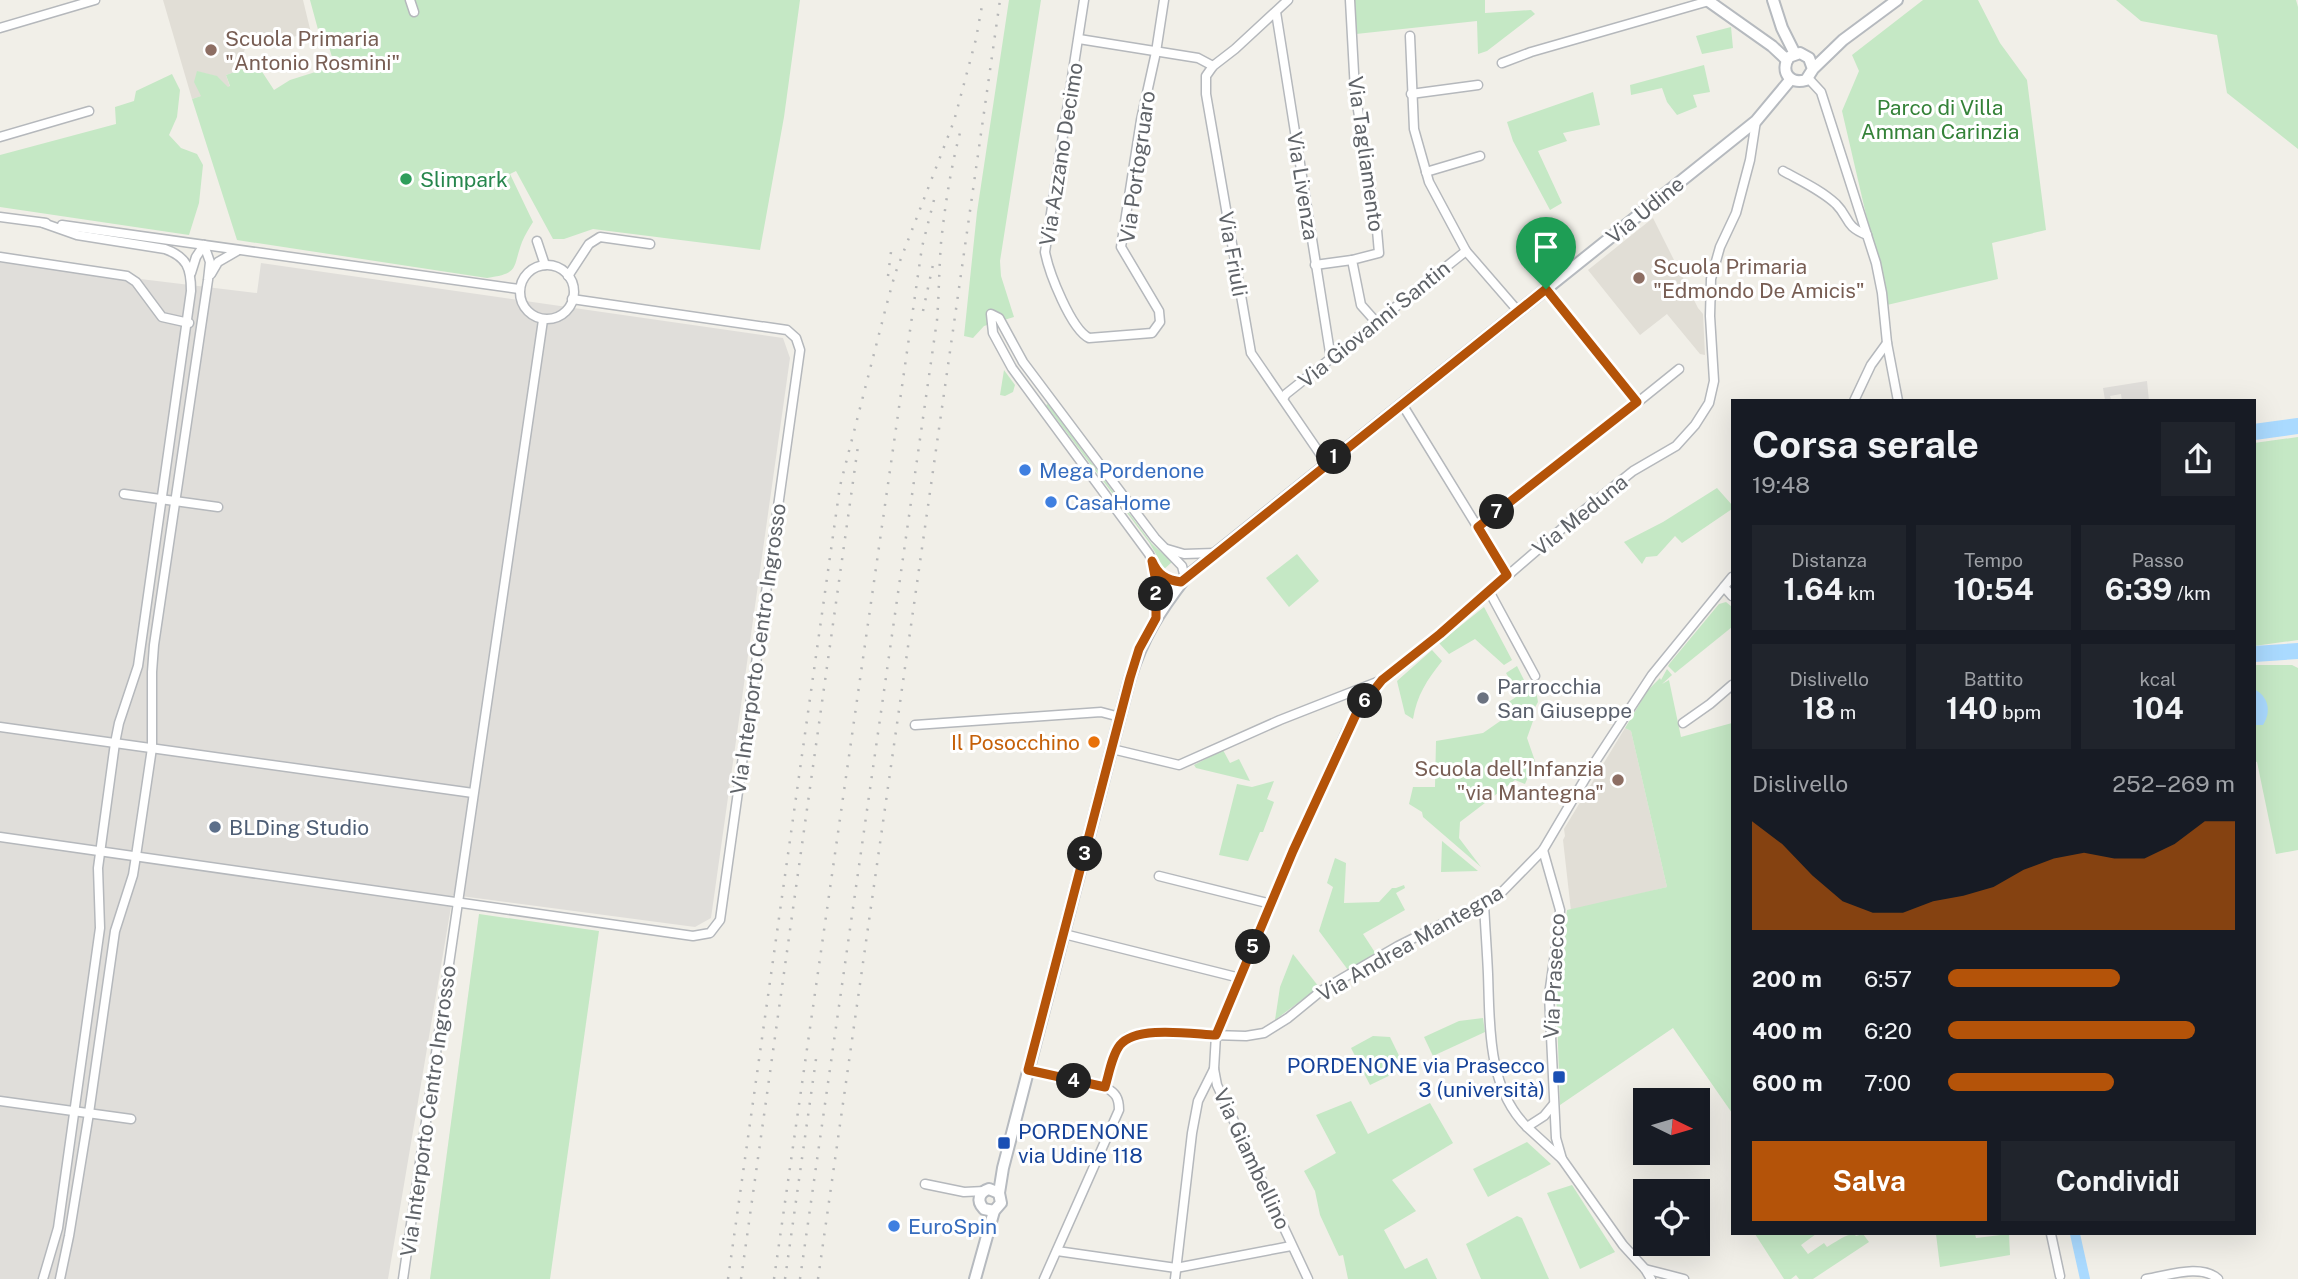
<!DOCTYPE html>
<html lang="it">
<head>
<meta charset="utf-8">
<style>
	body { margin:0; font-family:"Public Sans",sans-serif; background:#20242c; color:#f1f3f6; height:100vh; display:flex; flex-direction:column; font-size:26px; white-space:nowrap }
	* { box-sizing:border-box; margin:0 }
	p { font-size:23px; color:#9ea1a6 }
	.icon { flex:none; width:38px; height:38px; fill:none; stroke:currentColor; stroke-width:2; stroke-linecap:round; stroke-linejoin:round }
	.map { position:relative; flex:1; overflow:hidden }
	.sheet { position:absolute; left:1731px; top:399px; width:525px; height:836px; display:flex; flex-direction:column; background:#171b24; border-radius:0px; box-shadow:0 7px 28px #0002 }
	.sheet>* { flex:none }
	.needle { width:46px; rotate:95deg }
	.tools { position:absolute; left:1633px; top:1088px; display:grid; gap:14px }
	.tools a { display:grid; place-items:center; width:77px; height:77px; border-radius:0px; background:#171b24; box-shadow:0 7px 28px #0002; font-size:35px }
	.pin { position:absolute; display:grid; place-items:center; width:60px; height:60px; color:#fff; margin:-72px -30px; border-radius:50% 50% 50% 0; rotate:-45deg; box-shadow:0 0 7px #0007 }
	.pin .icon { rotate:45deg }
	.km { position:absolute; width:35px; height:35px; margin:-18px; border-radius:50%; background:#222; color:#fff; font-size:19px; line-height:35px; text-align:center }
	.round { display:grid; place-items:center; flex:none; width:74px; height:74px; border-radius:0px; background:#20242c }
	.headline { display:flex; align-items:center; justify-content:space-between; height:119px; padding:0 21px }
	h1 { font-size:38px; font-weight:700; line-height:52px }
	.figures { display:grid; grid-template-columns:repeat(3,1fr); gap:10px; height:119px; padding:7px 21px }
	.figures div { display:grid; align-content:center; border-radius:0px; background:#20242c; text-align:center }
	.figures b { font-size:30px; font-weight:700 }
	.figures small { font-size:19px; font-weight:400 }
	.figures p { font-size:19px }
	.chart { height:196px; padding:14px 21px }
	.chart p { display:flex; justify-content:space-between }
	.chart svg { width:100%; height:126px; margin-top:7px; fill:#b45309; opacity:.7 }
	.button { display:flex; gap:14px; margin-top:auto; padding:14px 21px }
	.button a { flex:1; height:80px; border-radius:0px; background:#b45309; color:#fff; font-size:28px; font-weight:700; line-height:80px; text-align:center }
	.button a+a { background:#20242c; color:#f1f3f6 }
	ul { padding:0 21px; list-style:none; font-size:23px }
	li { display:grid; grid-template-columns:112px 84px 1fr; align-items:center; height:52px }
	li i { height:18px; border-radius:9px; background:#b45309 }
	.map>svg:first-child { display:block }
</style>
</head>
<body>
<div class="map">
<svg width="2298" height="1279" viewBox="0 0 2298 1279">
	<rect width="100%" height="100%" fill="#f1efe8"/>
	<g fill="#e0deda">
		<polygon points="0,262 257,293 261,263 783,338 790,358 711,918 695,927 453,895 388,1279 0,1279"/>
		<polygon points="2147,381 2149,401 2122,401 2121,394 2110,396 2111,399 2105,400 2103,388"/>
	</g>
	<g fill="#e1ded6">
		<polygon points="163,0 303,0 311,33 274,41 272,33 247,40 244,52 249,67 226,75 230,87 192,99"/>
		<polygon points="1653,218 1698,308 1703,314 1705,355 1700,354 1667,314 1640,335 1588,270"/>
		<polygon points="1625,728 1631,731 1667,887 1571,911 1563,840 1565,836 1564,829"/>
	</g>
	<g fill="#c5e8c5">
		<path d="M310,0h490l-16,117 -24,133 -167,-21 -29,10h-11l-37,-68 -6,3 23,48c-4,6 -8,13 -11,20 -10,27 -2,31 -35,36l-250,-38 -45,-141 9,-3 -7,-14 3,-11 20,5 11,11 2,-1 -4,-11 31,-11 17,26 16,-10 38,-12 4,-11 -3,-10 -6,1z"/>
		<polygon points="1009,0 1041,0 1000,261 1001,276 1014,317 984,326 973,338 964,336 977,212"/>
		<polygon points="1352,0 1485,0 1485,13 1531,10 1535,14 1487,51 1478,54 1477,21 1356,34"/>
		<polygon points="1923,0 1978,0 2000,43 2027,80 2046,230 1992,243 1998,279 1887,305 1842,111 1859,71 1852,55"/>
		<polygon points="2116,0 2296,0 2298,7 2298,149 2227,93 2217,35 2141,21"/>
		<polygon points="1731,27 1733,48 1702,54 1696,36"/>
		<polygon points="1704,65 1710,92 1693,95 1697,107 1677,115 1667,102 1662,88 1631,95 1630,85"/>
		<polygon points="172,74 180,90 177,117 169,135 181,148 197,154 203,165 199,203 189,235 0,207 0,155 116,124 115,107 134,101 136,91"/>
		<polygon points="1593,92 1600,125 1563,133 1567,141 1538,151 1562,203 1550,210 1513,141 1507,122"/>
		<polygon points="1004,370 1015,385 1013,392 1005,396 1000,395"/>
		<polygon points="1048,404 1152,544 1172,562 1162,571 1157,556 1149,542 1046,405"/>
		<polygon points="2298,437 2298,640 2254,646 2254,443"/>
		<polygon points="1717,488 1732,505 1732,509 1682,543 1675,536 1657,556 1646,557 1642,564 1624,542 1663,522"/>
		<polygon points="1297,554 1319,581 1289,607 1266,578"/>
		<polygon points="1726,602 1732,607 1732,627 1675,673 1668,666 1670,663 1719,604"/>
		<polygon points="1484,607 1512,660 1504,665 1475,639 1449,654 1439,643"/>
		<path d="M1432,650l10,11c-15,19 -25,34 -29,58l-8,-5 -8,-33z"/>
		<polygon points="2254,665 2292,665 2298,668 2298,850 2276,854 2257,762 2254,761"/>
		<polygon points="1517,666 1528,688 1535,685 1538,702 1529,718 1533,721 1527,738 1535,761 1525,784 1515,780 1460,822 1459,838 1481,867 1423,817 1422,812 1409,804 1413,787 1435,787 1436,741 1483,733 1506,717 1507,708 1504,705 1519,695 1506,673"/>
		<polygon points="1667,669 1672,675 1662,684 1669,680 1681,737 1732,723 1732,1113 1673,1028 1560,1105 1556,985 1567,910 1667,887 1631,731 1625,728 1648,690 1660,678 1661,680"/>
		<polygon points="1223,750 1230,763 1239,759 1250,781 1196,768 1194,765"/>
		<polygon points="1274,781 1267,799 1274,802 1263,832 1260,832 1248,861 1219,855 1237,784 1252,787"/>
		<polygon points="1442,841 1478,871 1441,872"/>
		<polygon points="1335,858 1346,863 1344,903 1379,902 1392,888 1396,888 1404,885 1405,888 1396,893 1405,910 1363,934 1376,954 1348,970 1319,931 1333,887 1327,883"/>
		<polygon points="479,914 599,931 550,1279 430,1279"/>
		<polygon points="1293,954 1319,987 1275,1020 1280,987"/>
		<polygon points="1483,1018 1485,1032 1433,1056 1424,1037 1459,1021"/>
		<polygon points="1373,1036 1390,1037 1405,1068 1370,1085 1351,1048"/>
		<polygon points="1351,1101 1368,1134 1430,1103 1453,1143 1392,1180 1416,1211 1384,1230 1405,1269 1427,1258 1437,1279 1348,1279 1343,1255 1339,1256 1320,1215 1315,1191 1304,1171 1336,1153 1316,1115"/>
		<polygon points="1527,1142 1551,1164 1488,1197 1473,1169"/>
		<polygon points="1572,1185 1615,1252 1580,1269 1547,1193"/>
		<polygon points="1517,1216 1522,1218 1549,1279 1481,1279 1466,1244"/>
		<path d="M1755,1234h61l-15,11 7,9 16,-11 3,4c7,-4 19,-13 27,-13l2,2 7,-2 6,8 -56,37h-14l-3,-4 -5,4h-7z"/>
		<polygon points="1936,1234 1975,1234 1976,1238 2009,1234 2010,1255 1940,1267"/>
	</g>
	<path fill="#aadaff" d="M2254,689c14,7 18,22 9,36h-9z"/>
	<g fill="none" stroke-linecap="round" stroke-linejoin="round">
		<polyline stroke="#aadaff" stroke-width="10" points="2075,1234 2085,1279"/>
		<g stroke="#aadaff" stroke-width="16">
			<polyline points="2254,432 2298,426"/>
			<polyline points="2254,654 2298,651"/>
		</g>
		<defs>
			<g id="street">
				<polyline points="410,0 414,12"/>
				<path d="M1084,0l-39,252c4,21 26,77 44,86l63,-5 8,-11 -1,-11 -38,-64 20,-127 15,-68 8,-52"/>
				<polyline points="1288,0 1235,49 1213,66 1206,76 1206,94 1251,353 1327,464"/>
				<polyline points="1350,0 1355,91 1377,230 1379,253 1352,260 1361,305 1377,323"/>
				<polyline points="1276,12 1331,359"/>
				<polyline points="0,28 95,0"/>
				<polyline points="1410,36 1414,129 1429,182 1466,251 1518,311"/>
				<polyline points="1079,39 1198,58 1213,66"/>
				<polyline points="1502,63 1531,52 1709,1"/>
				<polyline points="1808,78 1821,92 1876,263 1882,293 1887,343 1898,401"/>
				<polyline points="1411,94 1478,85"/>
				<polyline points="0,137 89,111"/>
				<path d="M1783,171c18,10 38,19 53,33 14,14 8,22 31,31"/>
				<polyline points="1426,172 1480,156"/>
				<polyline points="0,217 46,223"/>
				<path d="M43,223l34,12 88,14c22,8 26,19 26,42l-53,375 -19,57 -4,20 -17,125 2,60 -42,300 -15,51"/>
				<polyline points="62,225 519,289"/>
				<polyline points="537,241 545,265"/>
				<polyline points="0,257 127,276 136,282 162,317 189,323"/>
				<polyline points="1315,265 1352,260"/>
				<circle cx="547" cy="292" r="27"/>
				<polyline points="191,273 196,257 204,245"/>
				<polyline points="211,274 218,262 237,251"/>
				<polyline points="568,276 589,244 600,237 650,244"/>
				<polyline points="1283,399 1286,394 1466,251"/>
				<polyline points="1854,401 1871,365 1887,343"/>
				<polyline points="1638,402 1679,369"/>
				<polyline points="1402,404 1507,575"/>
				<polyline points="124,494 218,507"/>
				<polyline points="1478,527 1638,402 1546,289"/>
				<polyline points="1167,549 1184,554 1215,553"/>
				<polyline points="1153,567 1156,582 1155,618"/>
				<path d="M1181,582c-19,-2 -25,-12 -32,-28l-137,-186 -19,-35 -2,-19 8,4 24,44 132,176 27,28 3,12"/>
				<polyline points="1724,587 1732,596"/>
				<polyline points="1489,591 1535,676"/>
				<polyline points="1683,723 1710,704 1732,685"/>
				<polyline points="915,725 1101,712 1120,717"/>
				<polyline points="0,727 473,793"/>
				<polyline points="1112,749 1179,765 1280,720 1382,680 1440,634 1572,520 1633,471 1676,446 1695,425 1709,403 1714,381 1710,316 1711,279 1720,247 1736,213 1750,160 1756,121"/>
				<polyline points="0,837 693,936 710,933 720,920 800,350 796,338 787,330 572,299"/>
				<polyline points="1543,850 1560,910 1559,925 1549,995 1556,1138 1562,1159 1623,1245 1645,1269 1651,1279"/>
				<polyline points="1159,876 1271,904"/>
				<path d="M1484,903c1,23 3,47 4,71 2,52 -1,113 39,153"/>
				<polyline points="1064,934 1240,978"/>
				<polyline points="1028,1070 1105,1087 1118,1047 1128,1037 1145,1033 1246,1036 1264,1033 1288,1018 1321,991 1343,978 1398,946 1498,896 1543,850 1595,762 1652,675 1732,577"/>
				<polyline points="0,1101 131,1119"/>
				<polyline points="1553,1105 1544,1116 1527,1127 1562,1159"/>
				<polyline points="925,1184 964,1192 985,1191"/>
				<polyline points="2051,1234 2060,1276"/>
				<polyline points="1057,1251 1176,1268 1291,1246"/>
				<polyline points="1645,1269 1684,1279"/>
				<polyline points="60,1279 69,1236 89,1113 115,931 133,875 136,856 152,748 152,672 154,645 208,280 210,262 204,245"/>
				<polyline points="403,1279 543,320"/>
				<path d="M1044,1279l75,-169c0,-12 -3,-17 -14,-23"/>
				<polyline points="1175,1279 1192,1133 1198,1101 1214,1069"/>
				<polyline points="1308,1279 1217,1085 1214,1069 1216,1035 1293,851 1346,732 1358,710 1380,682"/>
				<path d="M2146,1279c21,-3 55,-16 72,0"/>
			</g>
			<g id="secondary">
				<polyline points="1707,0 1772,46 1787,60"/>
				<polyline points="1773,0 1782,28 1795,54"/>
				<path d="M1813,69l-4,-11 -9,-5 -11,4c-9,14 0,28 17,23l7,-11 30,-29 54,-40"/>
				<path d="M994,1211l-10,-2c-8,-8 -5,-17 5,-20l10,4"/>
				<path d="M975,1279l19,-68 7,-8 -2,-10 4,-25 127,-490c13,-41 29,-66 55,-100l571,-457 35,-42"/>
			</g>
		</defs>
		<use href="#street" stroke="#b5b8bc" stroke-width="11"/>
		<use href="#secondary" stroke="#b6babf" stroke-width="14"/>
		<use href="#street" stroke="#fff" stroke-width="8"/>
		<use href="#secondary" stroke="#fff" stroke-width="10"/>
		<g stroke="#b6b7b8" stroke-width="2.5" stroke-dasharray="2 9" stroke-linecap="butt">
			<polyline points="888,276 892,244"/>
			<polyline points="923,311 934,260"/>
			<polyline points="728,1279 840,486 886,307 895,274 954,121 976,39 983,0"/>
			<polyline points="741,1279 858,446"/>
			<polyline points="774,1279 922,247 935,196"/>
			<polyline points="785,1279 816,1059"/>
			<path d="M800,1279l137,-959c2,-25 2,-51 4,-77 4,-38 10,-77 20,-114"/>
			<polyline points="818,1279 1000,0"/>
		</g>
	</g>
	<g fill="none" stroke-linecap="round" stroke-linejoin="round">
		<defs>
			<path id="route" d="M1546,289l91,113 -159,125 29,48 -67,59 -58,46 -24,30 -65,141 -77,184c-24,-1 -80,-10 -96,10 -8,10 -11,29 -15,42l-77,-17 102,-392 9,-29 17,-31v-36l-4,-21c6,14 14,19 29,21z"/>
		</defs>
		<use href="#route" stroke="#fff" stroke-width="14"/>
		<use href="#route" stroke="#b45309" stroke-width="9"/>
	</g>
	<g fill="#8d6e63" stroke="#fff" stroke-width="2.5">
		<circle cx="211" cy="50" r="7"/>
		<circle cx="1639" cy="278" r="7"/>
		<circle cx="1618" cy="780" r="7"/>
	</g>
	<circle fill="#2e9e5b" stroke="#fff" stroke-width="2.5" cx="406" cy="179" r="7"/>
	<g fill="#3f7fe0" stroke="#fff" stroke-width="2.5">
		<circle cx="1025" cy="470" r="7"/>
		<circle cx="1051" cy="502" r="7"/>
		<circle cx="894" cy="1226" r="7"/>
	</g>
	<circle fill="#6b7280" stroke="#fff" stroke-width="2.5" cx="1483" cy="698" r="7"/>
	<circle fill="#e8710a" stroke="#fff" stroke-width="2.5" cx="1094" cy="742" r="7"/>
	<circle fill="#5c6f8a" stroke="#fff" stroke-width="2.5" cx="215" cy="827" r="7"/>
	<g fill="#1a4fb4" stroke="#fff" stroke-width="2.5">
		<rect x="1552" y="1070" width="14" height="14" rx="3.5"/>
		<rect x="997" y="1136" width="14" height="14" rx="3.5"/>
	</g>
	<g text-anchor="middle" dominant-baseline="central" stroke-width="6" stroke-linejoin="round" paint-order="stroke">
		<g font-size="21" fill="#785e54" stroke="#fff" text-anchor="start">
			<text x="225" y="38">Scuola Primaria<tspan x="225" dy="24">"Antonio Rosmini"</tspan></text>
			<text x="1653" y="266">Scuola Primaria<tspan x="1653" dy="24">"Edmondo De Amicis"</tspan></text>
			<text x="1604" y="768" text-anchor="end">Scuola dell’Infanzia<tspan x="1604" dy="24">"via Mantegna"</tspan></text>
		</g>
		<g font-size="21" fill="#348238" stroke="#fff">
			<text x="1940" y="107">Parco di Villa<tspan x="1940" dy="24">Amman Carinzia</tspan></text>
		</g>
		<g font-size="21" fill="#5f6368" stroke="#fff">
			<text transform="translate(1061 154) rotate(-81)">Via Azzano Decimo</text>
			<text transform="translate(1366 154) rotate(82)">Via Tagliamento</text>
			<text transform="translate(1137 167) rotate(-82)">Via Portogruaro</text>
			<text transform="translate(1303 186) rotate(81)">Via Livenza</text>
			<text transform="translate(1645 210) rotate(-39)">Via Udine</text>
			<text transform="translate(1233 254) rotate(80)">Via Friuli</text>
			<text transform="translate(1374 324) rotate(-39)">Via Giovanni Santin</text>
			<text transform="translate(1580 515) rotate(-39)">Via Meduna</text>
			<text transform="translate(758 649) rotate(-82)">Via Interporto Centro Ingrosso</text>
			<text transform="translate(1410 943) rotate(-30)">Via Andrea Mantegna</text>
			<text transform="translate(1554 976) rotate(-87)">Via Prasecco</text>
			<text transform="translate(428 1111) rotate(-82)">Via Interporto Centro Ingrosso</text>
			<text transform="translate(1252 1159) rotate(65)">Via Giambellino</text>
		</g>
		<g font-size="21" fill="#27864d" stroke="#fff" text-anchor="start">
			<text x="420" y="179">Slimpark</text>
		</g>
		<g font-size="21" fill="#366cbe" stroke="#fff" text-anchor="start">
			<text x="1039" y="470">Mega Pordenone</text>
			<text x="1065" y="502">CasaHome</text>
			<text x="908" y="1226">EuroSpin</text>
		</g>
		<g font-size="21" fill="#5b616d" stroke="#fff" text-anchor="start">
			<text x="1497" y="686">Parrocchia<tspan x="1497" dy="24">San Giuseppe</tspan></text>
		</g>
		<g font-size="21" fill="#c56008" stroke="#fff" text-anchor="end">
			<text x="1080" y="742">Il Posocchino</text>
		</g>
		<g font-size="21" fill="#4e5e75" stroke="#fff" text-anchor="start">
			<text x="229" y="827">BLDing Studio</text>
		</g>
		<g font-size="21" fill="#164399" stroke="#fff" text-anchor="end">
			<text x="1545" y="1065">PORDENONE via Prasecco<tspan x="1545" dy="24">3 (università)</tspan></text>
			<text x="1018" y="1131" text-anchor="start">PORDENONE<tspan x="1018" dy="24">via Udine 118</tspan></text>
		</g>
	</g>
</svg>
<div class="tools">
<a><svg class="needle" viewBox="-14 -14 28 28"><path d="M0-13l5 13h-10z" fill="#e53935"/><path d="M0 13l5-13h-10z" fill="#9ea1a6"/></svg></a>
<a><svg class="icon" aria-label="locate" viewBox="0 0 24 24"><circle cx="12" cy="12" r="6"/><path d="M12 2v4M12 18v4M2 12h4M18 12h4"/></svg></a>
</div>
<div class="pin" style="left:1546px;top:289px;background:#1e9e55"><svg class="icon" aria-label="arrive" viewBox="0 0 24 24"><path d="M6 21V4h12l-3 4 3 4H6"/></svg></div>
<b class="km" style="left:1334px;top:457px">1</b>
<b class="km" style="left:1156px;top:594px">2</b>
<b class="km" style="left:1085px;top:854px">3</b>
<b class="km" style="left:1074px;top:1081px">4</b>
<b class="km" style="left:1253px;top:947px">5</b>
<b class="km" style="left:1365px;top:701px">6</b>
<b class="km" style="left:1497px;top:512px">7</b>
<section class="sheet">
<div class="headline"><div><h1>Corsa serale</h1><p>19:48</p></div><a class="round"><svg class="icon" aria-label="share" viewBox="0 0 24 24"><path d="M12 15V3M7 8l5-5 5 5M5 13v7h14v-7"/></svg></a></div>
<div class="figures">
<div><p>Distanza</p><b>1.64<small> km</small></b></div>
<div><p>Tempo</p><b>10:54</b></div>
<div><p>Passo</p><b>6:39<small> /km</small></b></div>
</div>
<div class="figures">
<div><p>Dislivello</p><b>18<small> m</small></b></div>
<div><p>Battito</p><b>140<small> bpm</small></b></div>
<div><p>kcal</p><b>104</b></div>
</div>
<div class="chart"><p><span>Dislivello</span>252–269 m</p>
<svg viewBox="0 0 160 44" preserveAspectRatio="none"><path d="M0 44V6L10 14L20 25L30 34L40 38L50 38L60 34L70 32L80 29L90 23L100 19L110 17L120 19L130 19L140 14L150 6L160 6V44z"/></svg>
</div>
<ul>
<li><b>200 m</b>6:57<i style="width:60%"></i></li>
<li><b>400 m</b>6:20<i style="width:86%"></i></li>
<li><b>600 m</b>7:00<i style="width:58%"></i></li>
</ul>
<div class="button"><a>Salva</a><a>Condividi</a></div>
</section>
</div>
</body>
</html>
